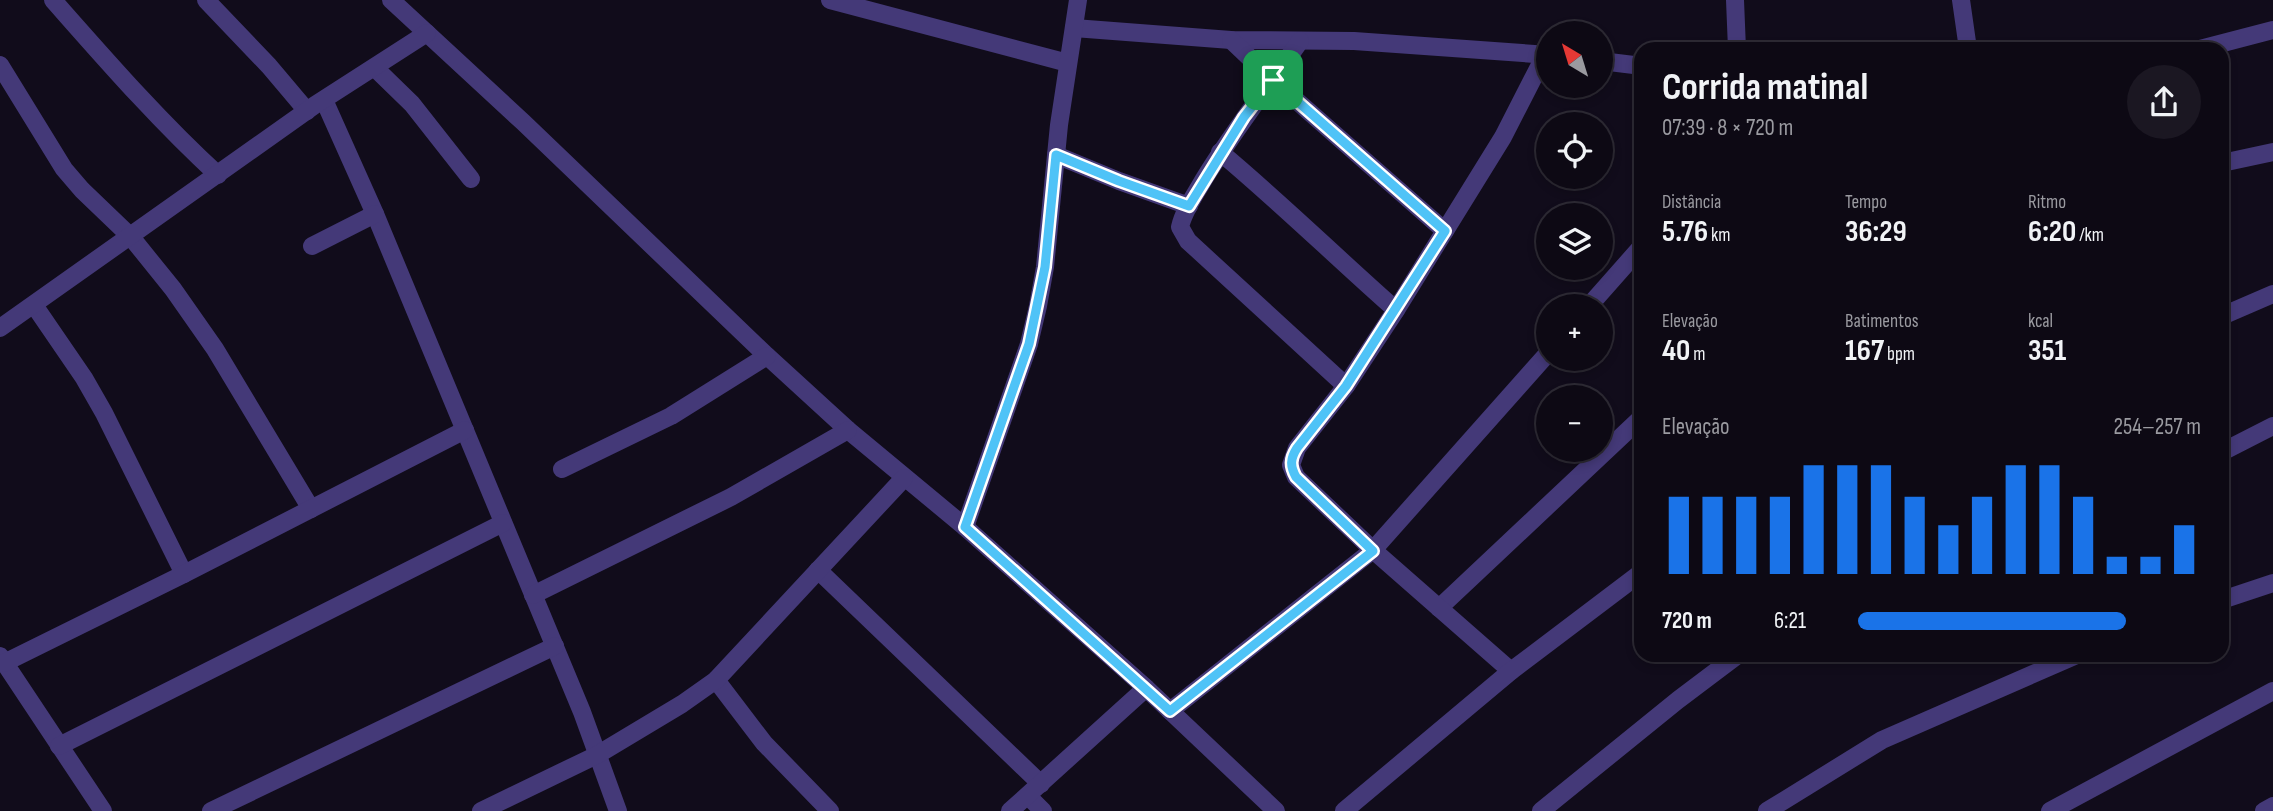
<!DOCTYPE html>
<html lang="pt">
<head>
<meta charset="utf-8">
<style>
	body { margin:0; font-family:"Sofia Sans Condensed",sans-serif; background:#1b1722; color:#f1f3f6; height:100vh; display:flex; flex-direction:column; font-size:26px; white-space:nowrap }
	* { box-sizing:border-box; margin:0 }
	p { font-size:23px; color:#9a9aa0 }
	.icon { flex:none; width:38px; height:38px; fill:none; stroke:currentColor; stroke-width:2; stroke-linecap:round; stroke-linejoin:round }
	.map { position:relative; flex:1; overflow:hidden }
	.panel { position:absolute; left:1634px; top:42px; width:595px; height:620px; display:flex; flex-direction:column; background:#0d0914; border-radius:21px; box-shadow:0 4px 10px #0003,0 0 0 2px #2d2a34 }
	.panel>* { flex:none }
	.needle { width:46px; rotate:322deg }
	.controls { position:absolute; left:1536px; top:21px; display:grid; gap:14px }
	.controls a { display:grid; place-items:center; width:77px; height:77px; border-radius:50%; background:#0d0914; box-shadow:0 4px 10px #0003,0 0 0 2px #2d2a34; font-size:35px }
	.pin { position:absolute; display:grid; place-items:center; width:60px; height:60px; color:#fff; margin:-30px; border-radius:14px; box-shadow:0 4px 10px #0006 }
	.round { display:grid; place-items:center; flex:none; width:74px; height:74px; border-radius:37px; background:#1b1722 }
	.summary { display:flex; align-items:center; justify-content:space-between; height:119px; padding:0 28px }
	h1 { font-size:38px; font-weight:700; line-height:52px }
	.metrics { display:grid; grid-template-columns:repeat(3,1fr); gap:10px; height:119px; padding:7px 28px }
	.metrics div { display:grid; align-content:center }
	.metrics b { font-size:30px; font-weight:700 }
	.metrics small { font-size:19px; font-weight:400 }
	.metrics p { font-size:19px }
	.chart { height:196px; padding:14px 28px }
	.chart p { display:flex; justify-content:space-between }
	.chart svg { width:100%; height:126px; margin-top:7px; stroke:#1a73e8; stroke-width:6 }
	ul { padding:0 28px; list-style:none; font-size:23px }
	li { display:grid; grid-template-columns:112px 84px 1fr; align-items:center; height:52px }
	li i { height:18px; border-radius:9px; background:#1a73e8 }
	.map>svg:first-child { display:block }
</style>
</head>
<body>
<div class="map">
<svg width="2273" height="811" viewBox="0 0 2273 811">
	<rect width="100%" height="100%" fill="#110c1b"/>
	<g fill="none" stroke-linecap="round" stroke-linejoin="round">
		<g stroke="#443978" stroke-width="18">
			<path d="M53,0c53,60 106,121 165,175"/>
			<polyline points="206,0 269,66 307,111"/>
			<polyline points="391,0 523,122 767,356 848,430 965,527 1146,688 1276,811"/>
			<polyline points="830,0 1068,63"/>
			<polyline points="1735,0 1737,49"/>
			<polyline points="1961,0 1968,49"/>
			<polyline points="1074,28 1231,40 1354,41 1549,55"/>
			<polyline points="1231,40 1273,80 1445,231"/>
			<path d="M1300,41c-33,47 -66,89 -96,138 -9,16 -20,31 -24,48l8,14 158,145"/>
			<polyline points="2200,49 2273,30"/>
			<polyline points="1601,61 1642,66"/>
			<polyline points="0,65 64,169 82,190 131,237 173,289 215,349 311,509"/>
			<polyline points="375,68 412,104 471,179"/>
			<polyline points="324,100 375,214 582,712 618,811"/>
			<path d="M1220,152c61,51 117,106 176,158"/>
			<polyline points="1056,155 1119,181 1189,206"/>
			<polyline points="2222,163 2273,152"/>
			<polyline points="312,246 375,214"/>
			<polyline points="34,305 84,378 104,413 184,574"/>
			<polyline points="1589,306 1642,246"/>
			<polyline points="2222,316 2273,294"/>
			<polyline points="0,328 315,105 427,33"/>
			<polyline points="2222,452 2273,426"/>
			<polyline points="562,469 671,416 767,356"/>
			<polyline points="965,527 1029,344 1038,306 1045,267 1059,125 1078,0"/>
			<polyline points="818,570 1041,784"/>
			<polyline points="533,595 731,497 848,430"/>
			<polyline points="2222,600 2273,583"/>
			<polyline points="1439,608 1642,417"/>
			<polyline points="0,656 103,811"/>
			<polyline points="4,663 184,574 465,430"/>
			<polyline points="1511,671 1373,550 1296,477 1291,465 1297,448 1346,386 1396,310 1503,137 1545,55"/>
			<polyline points="716,680 764,743 830,811"/>
			<polyline points="1170,711 1373,550 1549,352"/>
			<polyline points="59,746 503,523"/>
			<polyline points="1028,796 1043,811"/>
			<polyline points="211,811 555,646"/>
			<polyline points="481,811 597,755 682,704 716,680 904,478"/>
			<polyline points="1010,811 1146,688"/>
			<polyline points="1344,811 1511,671 1642,572"/>
			<polyline points="1541,811 1678,700 1739,654"/>
			<polyline points="1767,811 1882,740 2079,654"/>
			<polyline points="2050,811 2273,691"/>
			<polyline points="2264,811 2273,806"/>
		</g>
	</g>
	<g fill="none" stroke-linecap="round" stroke-linejoin="round">
		<defs>
			<path id="route" d="M1273,80l172,151 -99,155 -49,62c-7,11 -7,18 -1,29l77,74 -203,160 -205,-184 64,-183 16,-77 11,-112 63,26 70,25 55,-89z"/>
		</defs>
		<use href="#route" stroke="#fff" stroke-width="14"/>
		<use href="#route" stroke="#4fc3f7" stroke-width="9"/>
	</g>
</svg>
<div class="controls">
<a><svg class="needle" viewBox="-14 -14 28 28"><path d="M0-13l5 13h-10z" fill="#e53935"/><path d="M0 13l5-13h-10z" fill="#9a9aa0"/></svg></a>
<a><svg class="icon" aria-label="locate" viewBox="0 0 24 24"><circle cx="12" cy="12" r="6"/><path d="M12 2v4M12 18v4M2 12h4M18 12h4"/></svg></a>
<a><svg class="icon" aria-label="layers" viewBox="0 0 24 24"><path d="M12 4l9 5-9 5-9-5zM3 14l9 5 9-5"/></svg></a>
<a>+</a>
<a>−</a>
</div>
<div class="pin" style="left:1273px;top:80px;background:#1e9e55"><svg class="icon" aria-label="arrive" viewBox="0 0 24 24"><path d="M6 21V4h12l-3 4 3 4H6"/></svg></div>
<section class="panel">
<div class="summary"><div><h1>Corrida matinal</h1><p>07:39 · 8 × 720 m</p></div><a class="round"><svg class="icon" aria-label="share" viewBox="0 0 24 24"><path d="M12 15V3M7 8l5-5 5 5M5 13v7h14v-7"/></svg></a></div>
<div class="metrics">
<div><p>Distância</p><b>5.76<small> km</small></b></div>
<div><p>Tempo</p><b>36:29</b></div>
<div><p>Ritmo</p><b>6:20<small> /km</small></b></div>
</div>
<div class="metrics">
<div><p>Elevação</p><b>40<small> m</small></b></div>
<div><p>Batimentos</p><b>167<small> bpm</small></b></div>
<div><p>kcal</p><b>351</b></div>
</div>
<div class="chart"><p><span>Elevação</span>254–257 m</p>
<svg viewBox="0 0 160 44" preserveAspectRatio="none"><path d="M5 44V17M15 44V17M25 44V17M35 44V17M45 44V6M55 44V6M65 44V6M75 44V17M85 44V27M95 44V17M105 44V6M115 44V6M125 44V17M135 44V38M145 44V38M155 44V27"/></svg>
</div>
<ul>
<li><b>720 m</b>6:21<i style="width:78%"></i></li>
</ul>
</section>
</div>
</body>
</html>
